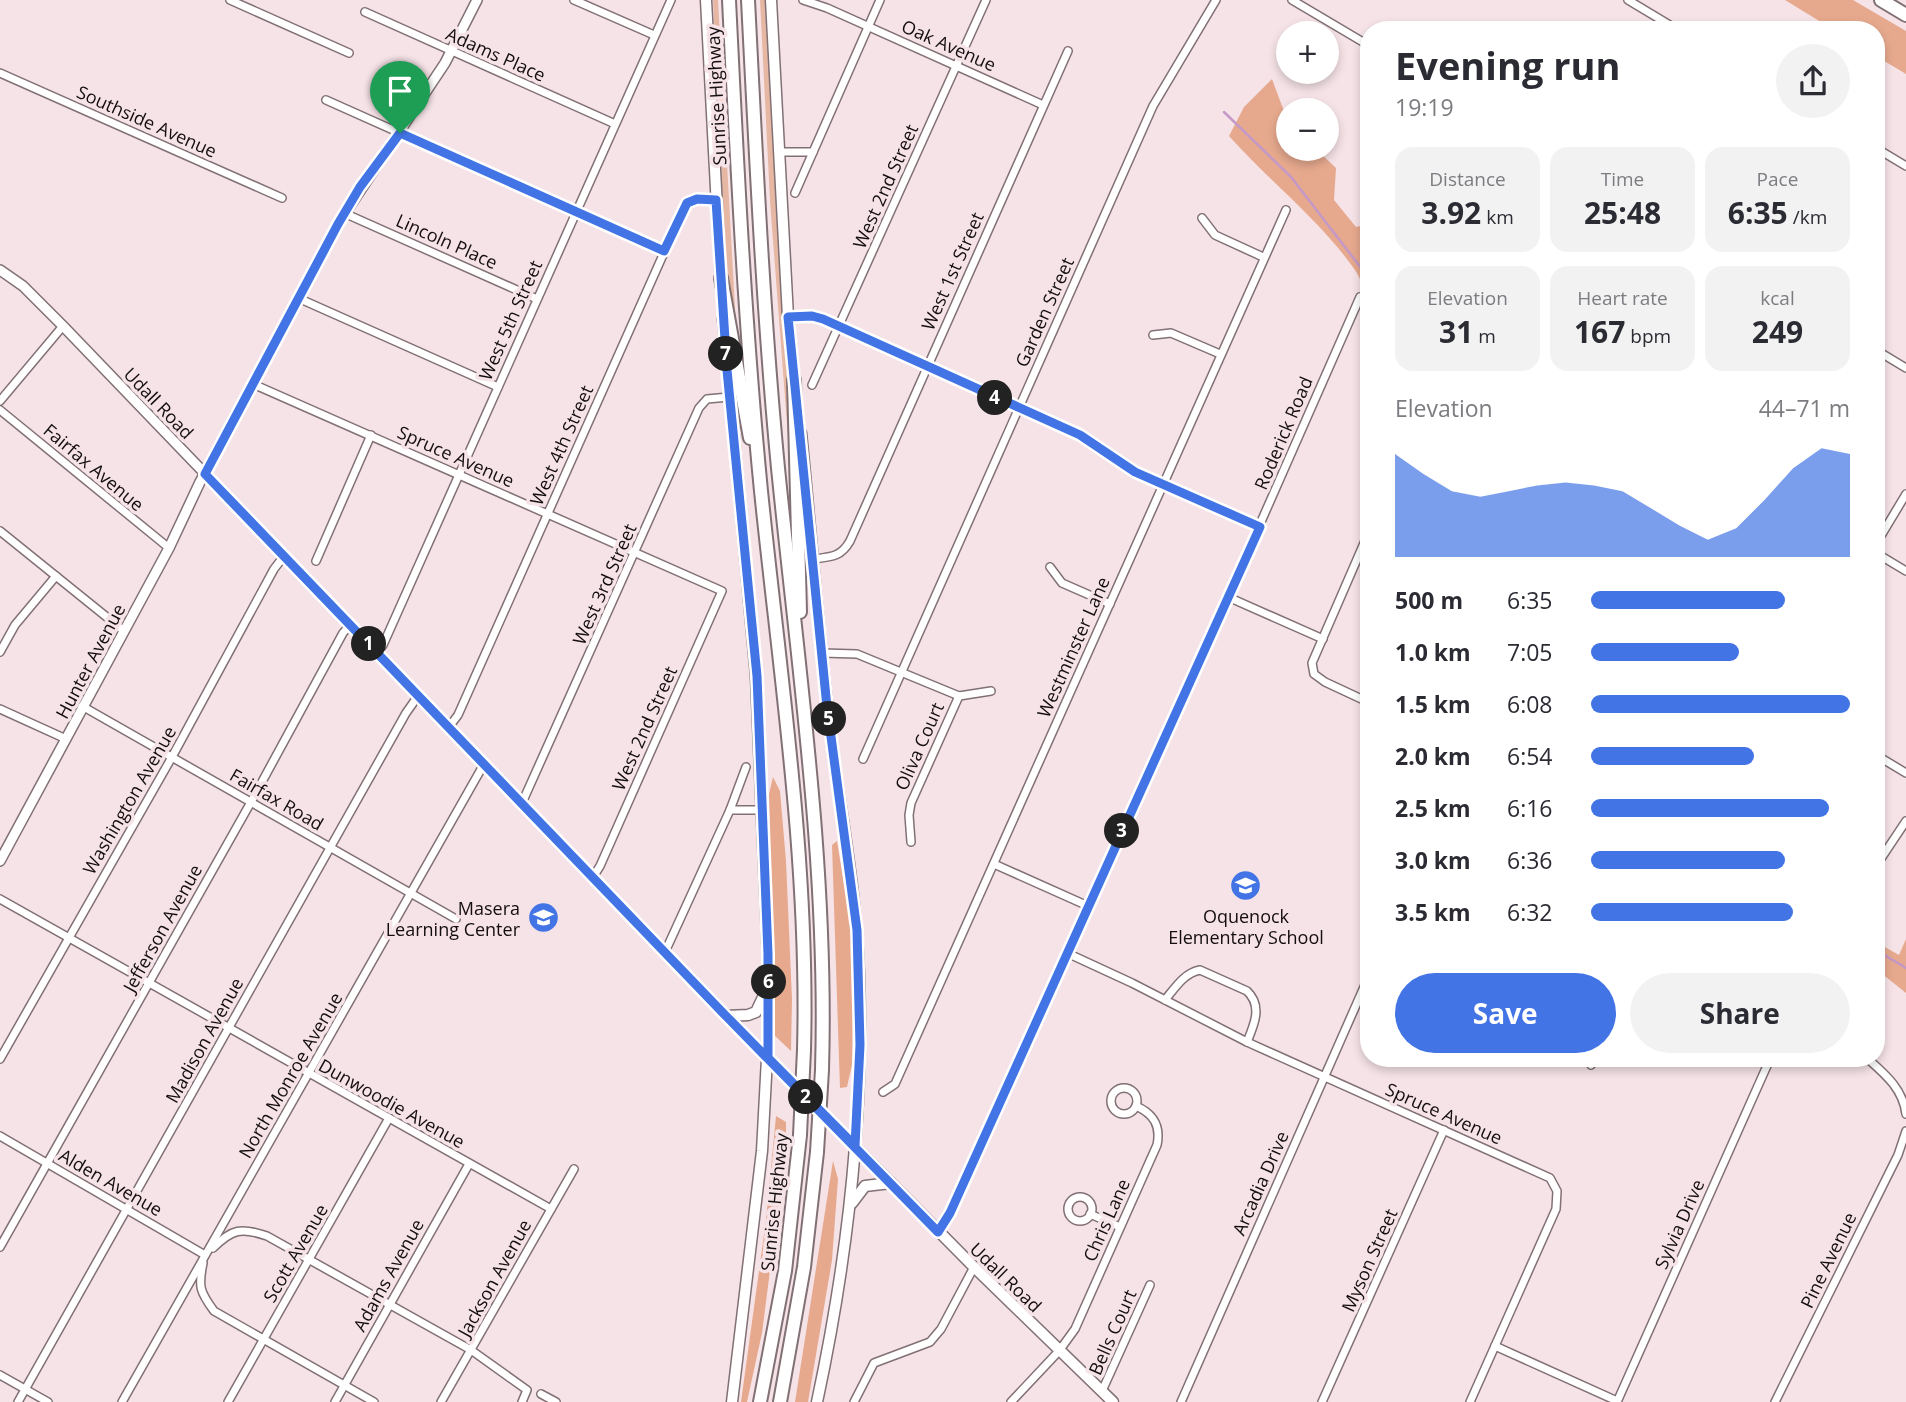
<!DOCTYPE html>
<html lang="en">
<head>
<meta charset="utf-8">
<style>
	body { margin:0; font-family:"Open Sans",sans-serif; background:#f2f2f3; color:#2b2b33; height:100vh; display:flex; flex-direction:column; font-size:26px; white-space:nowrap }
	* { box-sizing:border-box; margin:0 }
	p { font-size:23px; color:#7c7c81 }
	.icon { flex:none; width:38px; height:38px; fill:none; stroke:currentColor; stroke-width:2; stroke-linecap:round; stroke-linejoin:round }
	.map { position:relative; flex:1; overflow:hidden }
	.sheet { position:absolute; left:1360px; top:21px; width:525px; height:1046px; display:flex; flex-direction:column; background:#fff; border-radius:28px; box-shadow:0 4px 10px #0003 }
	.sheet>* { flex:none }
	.fabs { position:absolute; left:1276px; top:21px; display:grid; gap:14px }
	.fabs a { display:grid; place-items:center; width:63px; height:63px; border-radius:50%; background:#fff; box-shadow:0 4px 10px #0003; font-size:35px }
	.pin { position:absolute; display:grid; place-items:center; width:60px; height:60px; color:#fff; margin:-72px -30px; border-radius:50% 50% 50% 0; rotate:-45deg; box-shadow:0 0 7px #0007 }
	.pin .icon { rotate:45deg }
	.km { position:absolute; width:35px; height:35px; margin:-18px; border-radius:50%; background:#222; color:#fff; font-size:19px; line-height:35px; text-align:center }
	.round { display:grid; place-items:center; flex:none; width:74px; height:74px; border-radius:37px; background:#f2f2f3 }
	.headline { display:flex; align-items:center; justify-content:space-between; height:119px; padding:0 35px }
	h1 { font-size:38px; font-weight:700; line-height:52px }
	.metrics { display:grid; grid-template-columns:repeat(3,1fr); gap:10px; height:119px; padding:7px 35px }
	.metrics div { display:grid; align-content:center; border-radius:18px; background:#f2f2f3; text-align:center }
	.metrics b { font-size:30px; font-weight:700 }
	.metrics small { font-size:19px; font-weight:400 }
	.metrics p { font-size:19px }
	.chart { height:196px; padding:14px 35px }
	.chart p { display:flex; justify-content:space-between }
	.chart svg { width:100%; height:126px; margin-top:7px; fill:#4274e5; opacity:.7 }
	.cta { display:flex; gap:14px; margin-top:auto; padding:14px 35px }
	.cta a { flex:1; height:80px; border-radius:42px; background:#4274e5; color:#fff; font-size:28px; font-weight:700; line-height:80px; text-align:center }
	.cta a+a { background:#f2f2f3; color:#2b2b33 }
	ul { padding:0 35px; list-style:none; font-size:23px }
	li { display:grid; grid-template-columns:112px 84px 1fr; align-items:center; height:52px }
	li i { height:18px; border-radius:9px; background:#4274e5 }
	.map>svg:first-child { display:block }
</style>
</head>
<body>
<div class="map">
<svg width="1906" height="1402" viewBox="0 0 1906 1402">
	<rect width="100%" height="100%" fill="#f6e3e7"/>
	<g fill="#e6b7a2">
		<polygon points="713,0 718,0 736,326 726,267"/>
		<polygon points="760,0 766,0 793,414 792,457 789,450 770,201"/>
	</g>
	<g fill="#e6a98e">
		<polygon points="1785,0 1853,0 1906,31 1906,74 1876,56 1876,30 1834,30"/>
		<path d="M1272,79l16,43v27h28l20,19 -2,32 22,27 12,-3v76c-4,-10 -7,-21 -13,-30 -35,-50 -85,-88 -126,-134l15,-29z"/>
		<polygon points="773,777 780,791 786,861 792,999 791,1051 773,1034 769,794"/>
		<polygon points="837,841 854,945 852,1065 847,1087 840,1088 832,845"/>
		<polygon points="1906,939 1906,993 1876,969 1876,942 1899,955"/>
		<polygon points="776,1116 786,1122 786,1146 762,1333 747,1402 741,1402 766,1220"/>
		<polygon points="833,1161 838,1179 832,1260 808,1402 795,1402"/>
	</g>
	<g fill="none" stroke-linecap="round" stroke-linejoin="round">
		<g stroke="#c498c7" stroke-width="2.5">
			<polyline points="1224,112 1291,177 1365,273"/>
			<polyline points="1876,950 1906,968"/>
		</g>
		<defs>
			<g id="minor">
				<polyline points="230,0 349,53"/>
				<polyline points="574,0 654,35"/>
				<polyline points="803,0 827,8 1043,105"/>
				<polyline points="1292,0 1368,45"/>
				<polyline points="1628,0 1678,30"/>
				<polyline points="365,12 615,124"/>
				<polyline points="0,73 282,198"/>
				<polyline points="326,100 664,251"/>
				<polyline points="1876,148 1906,166"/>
				<polyline points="779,152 813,152"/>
				<polyline points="795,193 880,0"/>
				<polyline points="344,213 537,299"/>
				<polyline points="1202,218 1215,235 1263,257"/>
				<polyline points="298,298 498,387"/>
				<polyline points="788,317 812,316 823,319 1080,435 1135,472 1260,527"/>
				<polyline points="1153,335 1171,333 1220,354"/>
				<polyline points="1876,350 1906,368"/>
				<polyline points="253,384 722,591 600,866 593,877"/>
				<polyline points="812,385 986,0"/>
				<polyline points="0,401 63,326"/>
				<polyline points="0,410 169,548"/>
				<polyline points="0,531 124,631"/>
				<polyline points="1368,534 1312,663 1314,674 1325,682 1368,702"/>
				<polyline points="1876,544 1906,494"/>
				<polyline points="1876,553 1906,571"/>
				<path d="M813,559c18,-2 28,-2 37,-18l218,-490"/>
				<polyline points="316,561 371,435"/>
				<polyline points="1050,567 1062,583 1110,604"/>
				<polyline points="1228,597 1323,639"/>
				<polyline points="0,652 15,625 56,576"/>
				<polyline points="377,653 383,645 671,0"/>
				<polyline points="822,653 857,654 959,696"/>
				<polyline points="959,696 991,691"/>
				<polyline points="82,706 456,919"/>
				<polyline points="0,709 66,739"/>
				<path d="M449,727l9,-12 225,-505c8,-14 19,-11 33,-11"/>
				<polyline points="1876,755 1906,773"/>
				<polyline points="863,759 1153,106 1216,0"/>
				<polyline points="522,803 699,408 707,399 729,397"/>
				<polyline points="730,810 762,810"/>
				<polyline points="911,842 909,815 911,803 959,696"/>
				<polyline points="994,864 1088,906"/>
				<polyline points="1876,866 1906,821"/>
				<polyline points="0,899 551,1209"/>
				<polyline points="665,952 730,810 746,767"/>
				<polyline points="1067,953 1132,983 1247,1042 1550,1178 1557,1191 1556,1209 1470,1402"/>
				<path d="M1165,1000c10,-12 19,-27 35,-30l47,21c16,15 7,34 0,51"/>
				<polyline points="0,1059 172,757 274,569 284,556"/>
				<path d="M1868,1059c17,15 35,30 38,55"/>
				<polyline points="1591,1065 1594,1059"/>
				<circle cx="1124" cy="1101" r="13"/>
				<polyline points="883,1092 895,1084 1286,210"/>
				<polyline points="0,1136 205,1255"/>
				<circle cx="1080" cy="1209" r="12"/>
				<polyline points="1090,1214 1120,1227"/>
				<polyline points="938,1232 950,1213 1227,599 1360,297"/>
				<polyline points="0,1247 251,802 343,633 350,625"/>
				<path d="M213,1248c19,-19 28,-21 54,-12l204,114 56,40 -5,12"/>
				<path d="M203,1263c-5,24 -3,29 11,48l160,91"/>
				<polyline points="1495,1346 1617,1401"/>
				<polyline points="0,1375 48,1402"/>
				<polyline points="1102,1391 1150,1285"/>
				<polyline points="541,1394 556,1402"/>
				<polyline points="18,1402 406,713 418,696"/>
				<polyline points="122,1402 484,764"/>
				<polyline points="228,1402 389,1118"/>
				<polyline points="335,1402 469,1164"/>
				<polyline points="441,1402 574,1169"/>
				<polyline points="854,1402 874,1363 930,1342 941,1329 974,1267"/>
				<path d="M1011,1402l48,-51 16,-22 82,-184c4,-19 -3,-31 -21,-39"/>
				<polyline points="1181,1402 1368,978"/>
				<polyline points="1322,1402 1444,1130"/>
				<polyline points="1617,1402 1770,1059"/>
				<polyline points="1775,1402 1898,1155 1906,1131"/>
			</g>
			<g id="tertiary">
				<polyline points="0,270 23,286 63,326 767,1058"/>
				<polyline points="0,861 169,548 200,482 338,224 445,63 477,0"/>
			</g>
			<g id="secondary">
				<polyline points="706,0 721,283"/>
				<polyline points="771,0 788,317 795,387"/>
				<polyline points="723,319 756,676 769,984 767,1058 762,1151 732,1402"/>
				<path d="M801,433c10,99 17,197 29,296 10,82 27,164 29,247 5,143 -12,286 -42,426"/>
				<polyline points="726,1016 748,1015 756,1012 766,991"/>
				<polyline points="767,1058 974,1267 1113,1402"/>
				<polyline points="852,1203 865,1186 891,1183"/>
			</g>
			<g id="motorway">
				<path d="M729,0c8,164 16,328 32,491 19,185 48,372 43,559"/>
				<path d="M748,0c8,156 15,312 30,468 20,200 50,400 44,602"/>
				<polyline points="1881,0 1906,15"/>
				<polyline points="721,278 750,438"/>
				<polyline points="794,380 800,612"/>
				<polyline points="760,1402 785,1271 800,1135"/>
				<polyline points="780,1402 804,1267 817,1152"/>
			</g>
		</defs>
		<use href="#minor" stroke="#817074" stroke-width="10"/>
		<use href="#tertiary" stroke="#817074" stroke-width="12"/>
		<use href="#secondary" stroke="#817074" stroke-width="13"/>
		<use href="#motorway" stroke="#817074" stroke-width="16"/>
		<use href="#minor" stroke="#fff" stroke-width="7"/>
		<use href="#tertiary" stroke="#fff" stroke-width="9"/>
		<use href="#secondary" stroke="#fff" stroke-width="10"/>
		<use href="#motorway" stroke="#fff" stroke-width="12"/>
		<defs>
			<g id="motorway-bridge">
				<polyline points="800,1135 804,1050"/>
				<polyline points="817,1152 822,1070"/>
			</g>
		</defs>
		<use href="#motorway-bridge" stroke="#817074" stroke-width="16" stroke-linecap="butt"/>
		<use href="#motorway-bridge" stroke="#fff" stroke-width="12"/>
	</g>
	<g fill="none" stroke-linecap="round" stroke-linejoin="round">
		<defs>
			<polyline id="route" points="400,133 360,187 338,224 205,474 726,1016 938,1232 950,1213 1260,527 1135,472 1080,435 823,319 812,316 788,317 827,707 857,930 860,1045 855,1146 768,1058 768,954 757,676 727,370 716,200 697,199 687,203 664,251 400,133"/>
		</defs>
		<use href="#route" stroke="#fff" stroke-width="14"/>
		<use href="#route" stroke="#4274e5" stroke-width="9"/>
	</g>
	<defs>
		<symbol id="school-disc" viewBox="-11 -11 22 22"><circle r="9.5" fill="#4274e5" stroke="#f6e3e7"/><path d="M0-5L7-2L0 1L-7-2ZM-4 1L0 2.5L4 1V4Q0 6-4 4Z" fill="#fff"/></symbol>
	</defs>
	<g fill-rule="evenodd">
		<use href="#school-disc" x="1228" y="868" width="35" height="35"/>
		<use href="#school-disc" x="526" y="900" width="35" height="35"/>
	</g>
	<g text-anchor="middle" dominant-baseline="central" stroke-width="7" stroke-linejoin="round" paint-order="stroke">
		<g font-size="18" fill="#140e0f" stroke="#f6e3e7">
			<text transform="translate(949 45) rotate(24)">Oak Avenue</text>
			<text transform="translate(496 54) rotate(24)">Adams Place</text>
			<text transform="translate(716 96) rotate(-93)">Sunrise Highway</text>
			<text transform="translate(147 121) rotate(24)">Southside Avenue</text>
			<text transform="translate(885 186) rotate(-66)">West 2nd Street</text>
			<text transform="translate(447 241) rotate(24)">Lincoln Place</text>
			<text transform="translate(952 271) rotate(-66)">West 1st Street</text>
			<text transform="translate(1044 312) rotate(-66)">Garden Street</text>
			<text transform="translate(510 320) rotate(-66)">West 5th Street</text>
			<text transform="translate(159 403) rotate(46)">Udall Road</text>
			<text transform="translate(1283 433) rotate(-67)">Roderick Road</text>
			<text transform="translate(561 445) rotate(-66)">West 4th Street</text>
			<text transform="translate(456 456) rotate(24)">Spruce Avenue</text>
			<text transform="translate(94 467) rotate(40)">Fairfax Avenue</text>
			<text transform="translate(604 584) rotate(-66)">West 3rd Street</text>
			<text transform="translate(1073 647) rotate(-66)">Westminster Lane</text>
			<text transform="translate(90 661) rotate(-62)">Hunter Avenue</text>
			<text transform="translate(644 728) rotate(-66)">West 2nd Street</text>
			<text transform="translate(919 746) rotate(-66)">Oliva Court</text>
			<text transform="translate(277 799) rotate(30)">Fairfax Road</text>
			<text transform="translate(129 800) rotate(-60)">Washington Avenue</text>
			<text transform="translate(162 928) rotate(-61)">Jefferson Avenue</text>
			<text transform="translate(204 1040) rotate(-61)">Madison Avenue</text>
			<text transform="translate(290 1075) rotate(-60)">North Monroe Avenue</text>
			<text transform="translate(392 1103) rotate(29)">Dunwoodie Avenue</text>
			<text transform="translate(1444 1113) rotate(24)">Spruce Avenue</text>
			<text transform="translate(111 1182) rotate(30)">Alden Avenue</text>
			<text transform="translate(1260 1183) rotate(-66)">Arcadia Drive</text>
			<text transform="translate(774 1202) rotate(-84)">Sunrise Highway</text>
			<text transform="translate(1106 1220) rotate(-66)">Chris Lane</text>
			<text transform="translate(1679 1224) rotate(-66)">Sylvia Drive</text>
			<text transform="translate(295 1253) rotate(-60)">Scott Avenue</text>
			<text transform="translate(1369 1260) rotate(-66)">Myson Street</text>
			<text transform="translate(1828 1260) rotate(-64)">Pine Avenue</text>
			<text transform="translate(388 1275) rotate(-61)">Adams Avenue</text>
			<text transform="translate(1006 1277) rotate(44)">Udall Road</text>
			<text transform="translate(494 1278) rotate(-61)">Jackson Avenue</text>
			<text transform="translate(1112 1332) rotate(-66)">Bells Court</text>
		</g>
		<g font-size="18" fill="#140e0f" stroke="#f6e3e7" text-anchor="end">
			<text x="520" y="908">Masera<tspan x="520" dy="21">Learning Center</tspan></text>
			<text x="1246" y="916" text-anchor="middle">Oquenock<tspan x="1246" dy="21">Elementary School</tspan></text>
		</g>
	</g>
</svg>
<div class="fabs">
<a>+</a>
<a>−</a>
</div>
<div class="pin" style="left:400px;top:133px;background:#1e9e55"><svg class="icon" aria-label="arrive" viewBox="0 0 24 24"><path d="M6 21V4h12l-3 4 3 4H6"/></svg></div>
<b class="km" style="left:369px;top:644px">1</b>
<b class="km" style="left:806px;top:1097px">2</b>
<b class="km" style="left:1122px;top:831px">3</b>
<b class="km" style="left:995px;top:398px">4</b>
<b class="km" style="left:829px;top:719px">5</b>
<b class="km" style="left:769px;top:982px">6</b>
<b class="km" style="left:726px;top:354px">7</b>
<section class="sheet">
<div class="headline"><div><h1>Evening run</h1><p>19:19</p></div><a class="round"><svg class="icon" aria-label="share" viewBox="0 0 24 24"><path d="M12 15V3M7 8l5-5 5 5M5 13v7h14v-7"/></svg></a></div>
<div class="metrics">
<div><p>Distance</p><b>3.92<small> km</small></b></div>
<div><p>Time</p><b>25:48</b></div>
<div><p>Pace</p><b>6:35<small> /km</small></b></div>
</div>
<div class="metrics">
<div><p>Elevation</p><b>31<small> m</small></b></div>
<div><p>Heart rate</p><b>167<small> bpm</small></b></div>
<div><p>kcal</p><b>249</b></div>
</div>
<div class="chart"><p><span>Elevation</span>44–71 m</p>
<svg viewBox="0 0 160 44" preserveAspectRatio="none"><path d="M0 44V8L10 15L20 21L30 23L40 21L50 19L60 18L70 19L80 21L90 27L100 33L110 38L120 34L130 24L140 13L150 6L160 8V44z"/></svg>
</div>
<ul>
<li><b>500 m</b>6:35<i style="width:75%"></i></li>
<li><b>1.0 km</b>7:05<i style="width:57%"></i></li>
<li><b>1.5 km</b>6:08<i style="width:100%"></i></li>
<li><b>2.0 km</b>6:54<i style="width:63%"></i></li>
<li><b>2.5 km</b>6:16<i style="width:92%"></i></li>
<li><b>3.0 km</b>6:36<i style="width:75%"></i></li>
<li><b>3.5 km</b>6:32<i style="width:78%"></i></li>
</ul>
<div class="cta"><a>Save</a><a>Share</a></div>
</section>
</div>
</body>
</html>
